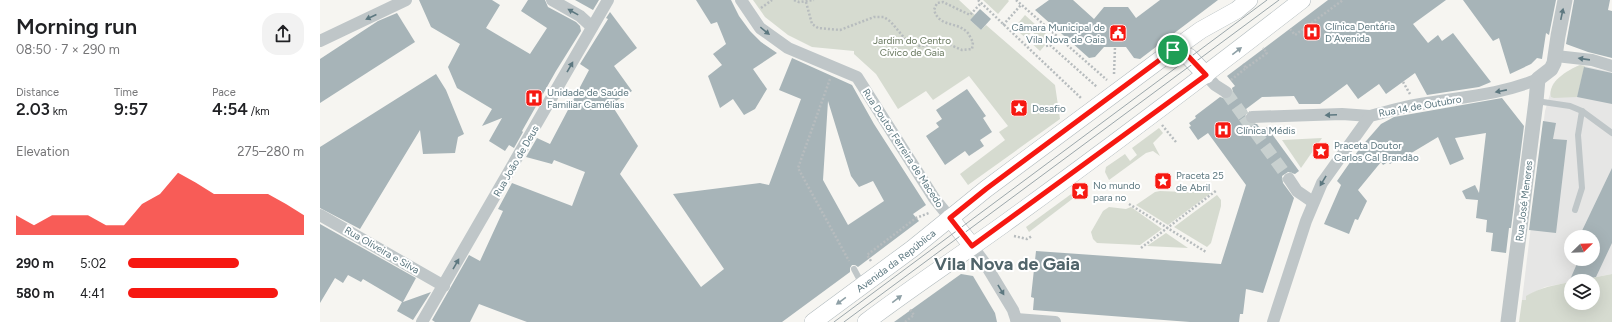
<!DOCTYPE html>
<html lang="en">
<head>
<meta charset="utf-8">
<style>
	body { margin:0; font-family:Figtree,sans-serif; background:#f2f2f2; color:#202124; height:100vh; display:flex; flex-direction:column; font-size:15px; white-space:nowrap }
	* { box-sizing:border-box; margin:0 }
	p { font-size:13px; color:#757577 }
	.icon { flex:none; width:22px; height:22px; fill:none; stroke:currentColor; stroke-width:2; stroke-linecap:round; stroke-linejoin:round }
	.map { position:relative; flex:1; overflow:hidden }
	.panel { display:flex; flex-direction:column; background:#fff; width:320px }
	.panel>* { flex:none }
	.needle { width:26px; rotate:67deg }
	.controls { position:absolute; left:1244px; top:230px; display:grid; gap:8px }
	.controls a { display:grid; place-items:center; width:36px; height:36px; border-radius:50%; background:#fff; box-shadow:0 4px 16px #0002; font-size:20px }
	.pin { position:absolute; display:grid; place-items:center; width:34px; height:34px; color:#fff; margin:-17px; border:2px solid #fff; border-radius:50%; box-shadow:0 1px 4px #0007 }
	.round { display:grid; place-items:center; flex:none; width:42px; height:42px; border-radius:16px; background:#f2f2f2 }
	.headline { display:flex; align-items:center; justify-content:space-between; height:68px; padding:0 16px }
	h1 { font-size:22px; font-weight:600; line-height:30px }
	.metrics { display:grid; grid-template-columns:repeat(3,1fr); gap:6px; height:68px; padding:4px 16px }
	.metrics div { display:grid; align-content:center }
	.metrics b { font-size:17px; font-weight:600 }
	.metrics small { font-size:11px; font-weight:400 }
	.metrics p { font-size:11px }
	.chart { height:112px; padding:8px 16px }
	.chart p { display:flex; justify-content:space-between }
	.chart svg { width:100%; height:72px; margin-top:4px; fill:#f61811; opacity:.7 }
	ul { padding:0 16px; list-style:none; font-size:13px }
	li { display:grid; grid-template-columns:64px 48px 1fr; align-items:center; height:30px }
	li i { height:10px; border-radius:5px; background:#f61811 }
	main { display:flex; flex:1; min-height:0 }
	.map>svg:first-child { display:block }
</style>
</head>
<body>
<main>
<section class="panel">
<div class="headline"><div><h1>Morning run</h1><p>08:50 · 7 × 290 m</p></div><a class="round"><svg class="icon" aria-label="share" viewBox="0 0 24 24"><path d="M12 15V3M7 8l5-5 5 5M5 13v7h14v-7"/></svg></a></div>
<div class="metrics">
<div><p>Distance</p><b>2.03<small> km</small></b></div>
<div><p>Time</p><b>9:57</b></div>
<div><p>Pace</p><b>4:54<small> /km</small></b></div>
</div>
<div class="chart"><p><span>Elevation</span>275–280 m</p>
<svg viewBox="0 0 160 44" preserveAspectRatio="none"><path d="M0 44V32L10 38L20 32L30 32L40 32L50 38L60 38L70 25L80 19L90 6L100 12L110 19L120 19L130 19L140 19L150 25L160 32V44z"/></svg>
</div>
<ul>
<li><b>290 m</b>5:02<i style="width:63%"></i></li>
<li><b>580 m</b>4:41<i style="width:85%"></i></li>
</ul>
</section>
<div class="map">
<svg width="1292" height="322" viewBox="0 0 1292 322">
	<rect width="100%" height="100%" fill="#f6f5f1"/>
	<path fill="#e6e6e5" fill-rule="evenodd" d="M1260,65l32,7v202l-67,13 -18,9 -1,4h-4l23,-189 8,-27 5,-5 15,-11zM1251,237h22v22h-22z"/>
	<g fill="#d6dbd0">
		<polygon points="433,0 639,0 655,15 650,20 661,30 666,25 735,85 740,119 648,185 640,174 685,140 679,132 688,126 649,76 613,100 606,91 578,109 556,74 534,54 534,51 492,47 468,35 445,17"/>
		<polygon points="663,0 688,0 689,1 678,14"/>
		<polygon points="705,15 717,26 706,38 694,28"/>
		<polygon points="719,28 731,38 720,51 708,40"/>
		<path d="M1260,65l5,1 -8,31 -23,1 -3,-1c-4,-15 17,-27 29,-32z"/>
		<polygon points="839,128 843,133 833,143 840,156 833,151 826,153 789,180 785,172 786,167 805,154 810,161 817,155 812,148"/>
		<polygon points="1002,138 981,168 962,140"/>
		<polygon points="758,189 764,190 709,232 706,227"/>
		<polygon points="840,191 891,193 848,225 816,205 835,192"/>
		<polygon points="897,195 901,200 901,206 891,243 887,247 854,227"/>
		<polygon points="789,207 806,209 811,207 842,229 820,245 777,243 773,239 771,232 783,211"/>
		<polygon points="846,233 868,248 827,246"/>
		<path d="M1292,274v48h-93l3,-22h4v-4c15,-9 29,-11 45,-14v21h22v-22h-17z"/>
	</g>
	<g fill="#a7b4b8" fill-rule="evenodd">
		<polygon points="99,0 172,0 180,5 166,28 210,54 227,28 201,11 208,0 225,0 228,7 256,22 260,26 261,31 236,71 202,131 203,132 194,148 189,145 185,151 169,141 182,118 162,126 172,109 137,88 128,67 140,44 111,27"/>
		<polygon points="255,0 279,0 273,10"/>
		<polygon points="376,0 411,0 419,16 430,31 441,42 457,53 433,69 447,89 435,109 424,115 413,99 400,108 388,76 402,65 393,54 406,44 397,22 391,24"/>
		<polygon points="729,0 753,0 774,19 784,7 808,7 816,18 840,0 898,0 820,59 814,58 806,47 784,47 775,57 769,58 715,10"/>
		<polygon points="1008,0 1126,0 1093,24 1108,43 1118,35 1122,41 1133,33 1171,82 1159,87 1107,95 1095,73 1066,94 1059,84 1038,99 1027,84 1000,104 979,104 974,96 942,97 926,109 927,111 925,117 926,121 929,124 937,124 942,131 947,127 979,171 975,174 968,172 962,176 963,183 974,198 943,293 926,289 923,314 920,314 919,322 870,322 713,310 714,298 711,297 716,251 901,264 926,185 888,133 878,140 869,127 871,126 869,123 876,118 875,116 900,97 906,99 912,96 913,92 912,88 915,86 907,76"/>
		<polygon points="1143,0 1236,0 1229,35 1226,33 1222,59 1217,58 1211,64 1190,74 1179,38 1173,41"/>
		<polygon points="1254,0 1290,0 1288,10 1292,11 1292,58 1268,52 1246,44"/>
		<polygon points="660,9 671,19 661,30 650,20"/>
		<path d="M290,12l27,36 -23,18 18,25 -21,13 27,42 -18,28 81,113 23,-18 -51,-75 87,-11 9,2 32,-86 -22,-9 13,-32 60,27 22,39 52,81 -13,9 6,7 -61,46 -3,-2h-3l-2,3v4l-68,50h-255l-48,-18 -9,18h-35l-3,-2 37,-65 11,6 23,-50 -5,-2 14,-26 60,23 13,-34 -31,-12 -2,4 -26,-7 11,-19 13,6 39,-74 -9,-6 28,-45 -2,-1zM508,101l23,75 8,11 14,-6 11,20 -36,24 -25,-45z"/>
		<polygon points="77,13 95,42 0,103 0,59 58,21"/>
		<polygon points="1264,67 1292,73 1292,104 1257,97"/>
		<polygon points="116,74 126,90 144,134 138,137 135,153 103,154 100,130 40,229 0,208 0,147"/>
		<polygon points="647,89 666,116 663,118 672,132 660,140 664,146 649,156 645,151 625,165 606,136 619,127 616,123 622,119 616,110"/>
		<polygon points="1182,98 1204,126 1191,228 1189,228 1186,253 1171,251 1173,233 1166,232 1167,220 1156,218 1158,200 1146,199 1142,191 1155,185 1159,193 1166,133 1135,138 1144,159 1130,165 1118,137 1078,161 1077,159 1070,164 1068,162 1063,165 1061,162 1038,190 1047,201 1038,220 1035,219 1029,234 1004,224 1021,185 1017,181 1040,148 1061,124 1074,117 1091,114"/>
		<polygon points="1223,121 1236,123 1233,139 1247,140 1236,233 1209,230"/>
		<polygon points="1292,168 1292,243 1276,277 1249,282 1259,259 1273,259 1273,237 1259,237"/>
		<polygon points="0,224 96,278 83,302 111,292 93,320 77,311 82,302 43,279 41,282 28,275 23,283 15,278 0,303"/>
		<polygon points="641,274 653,276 675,313 677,322 574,322"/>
	</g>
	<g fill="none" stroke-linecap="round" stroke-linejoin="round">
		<g stroke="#c8d0cf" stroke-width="12" stroke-dasharray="12 6" stroke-linecap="butt">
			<polyline points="906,92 924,117 930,117"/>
			<polyline points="924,117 969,179"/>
		</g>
		<defs>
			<g id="secondary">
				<polyline points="853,50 869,57 886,75"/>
				<polyline points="630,218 652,246"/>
				<path id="s1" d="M493,322l99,-73 74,-60 187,-139 28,-20 36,-20 12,-10"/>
				<path d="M546,322c45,-34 92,-65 138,-98 101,-73 200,-148 298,-224"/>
			</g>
		</defs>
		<use href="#secondary" stroke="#b1babd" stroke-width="18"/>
		<g stroke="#b7bcbe" stroke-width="2.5" stroke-dasharray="2 2" stroke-linecap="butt">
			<polyline points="474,0 479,2 494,0"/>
			<polyline points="658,0 762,99"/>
			<polyline points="696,0 787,80"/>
			<path d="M486,2l6,22 6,4 22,2 34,-13h10l7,5 15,18 14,6 26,-3 16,7 10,-1 1,-7c-2,-3 -4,-8 -6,-10 -11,-11 -27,-4 -33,-22l3,-7 6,-1 27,13 11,-12"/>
			<polyline points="441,8 452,0"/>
			<polyline points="683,25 701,5"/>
			<polyline points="970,29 975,35 1023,0"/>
			<polyline points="726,46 730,45 777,87"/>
			<polyline points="926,68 947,53 943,48"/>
			<polyline points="794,74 795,47"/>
			<polyline points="510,79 478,168 529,261"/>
			<polyline points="911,80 926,68 923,64"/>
			<polyline points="1083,82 1090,94"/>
			<polyline points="842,125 856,142"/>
			<polyline points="809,204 886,252"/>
			<polyline points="694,236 707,239 712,236"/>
			<polyline points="821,248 897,190"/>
			<polyline points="551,261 547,255 596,218 609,213"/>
			<polyline points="585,322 594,315 589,308"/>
		</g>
		<g stroke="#bfc6c8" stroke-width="6">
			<polyline points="1216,101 1250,106 1262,111 1292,133"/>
			<polyline points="1255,210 1262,188 1258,135 1262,111"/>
			<polyline points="534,269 542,284"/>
		</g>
		<g stroke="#bfc6c8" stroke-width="12">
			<polyline points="232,0 260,16 272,27"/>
			<polyline points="421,0 440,28 468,48 537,77 614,198 630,218"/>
			<polyline points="0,41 86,0"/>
			<polyline points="1236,56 1272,60 1292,66"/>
			<polyline points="886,75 895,85 906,92"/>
			<polyline points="932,117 1022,114 1050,116"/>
			<polyline points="969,179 977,191 993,202"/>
			<polyline points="0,215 124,286"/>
			<polyline points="652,246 664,262 693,310 697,322"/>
			<polyline points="696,319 735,322"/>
			<polyline points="102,322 288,0"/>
			<path d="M953,322l33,-101 16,-38 48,-67c15,-4 30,-8 45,-11 43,-8 82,-9 123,-26"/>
		</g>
		<polyline stroke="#bfc6c8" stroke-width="15" points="1188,322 1216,101 1218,79 1231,69 1234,63 1238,36 1245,0"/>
		<use href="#secondary" stroke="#fff" stroke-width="17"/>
		<g stroke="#9ca7ab" stroke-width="1">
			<polyline points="514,322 947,0"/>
			<polyline points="524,322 959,0"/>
		</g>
	</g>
	<defs><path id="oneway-solid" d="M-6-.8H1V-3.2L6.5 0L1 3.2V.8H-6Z"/></defs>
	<g fill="#5d7880">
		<use href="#oneway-solid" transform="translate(253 12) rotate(-151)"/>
		<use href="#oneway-solid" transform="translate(1242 14) rotate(-78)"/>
		<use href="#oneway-solid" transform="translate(51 17) rotate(155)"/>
		<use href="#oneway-solid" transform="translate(445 31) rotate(39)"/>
		<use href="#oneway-solid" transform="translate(1264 59) rotate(-172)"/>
		<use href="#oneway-solid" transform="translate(250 67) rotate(-60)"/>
		<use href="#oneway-solid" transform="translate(1181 91) rotate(169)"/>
		<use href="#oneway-solid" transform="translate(1011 115) rotate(178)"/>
		<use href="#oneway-solid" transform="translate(1003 181) rotate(121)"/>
		<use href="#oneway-solid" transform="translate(136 264) rotate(-60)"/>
		<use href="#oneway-solid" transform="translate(681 290) rotate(59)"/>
	</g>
	<g fill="#8ea0a6">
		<use href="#oneway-solid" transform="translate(917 51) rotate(-38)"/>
		<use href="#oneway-solid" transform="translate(577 299) rotate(-37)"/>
		<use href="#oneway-solid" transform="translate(521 301) rotate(144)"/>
	</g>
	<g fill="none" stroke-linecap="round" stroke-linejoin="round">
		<defs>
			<polygon id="route" points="853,50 869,57 886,75 652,246 630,218 666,189"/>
		</defs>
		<use href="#route" stroke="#fff" stroke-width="8"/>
		<use href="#route" stroke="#f61811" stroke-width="5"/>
	</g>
	<defs>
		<symbol id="hospital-square" viewBox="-11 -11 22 22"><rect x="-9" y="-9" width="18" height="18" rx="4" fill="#f61811" stroke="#fff"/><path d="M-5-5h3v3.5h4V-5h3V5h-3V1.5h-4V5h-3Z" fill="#fff"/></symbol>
		<symbol id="civic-square" viewBox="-11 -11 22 22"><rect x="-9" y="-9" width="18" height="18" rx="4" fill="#f61811" stroke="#fff"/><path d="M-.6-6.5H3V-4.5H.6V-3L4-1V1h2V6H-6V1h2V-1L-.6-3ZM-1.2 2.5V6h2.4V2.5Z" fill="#fff"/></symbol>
		<symbol id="sight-square" viewBox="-11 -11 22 22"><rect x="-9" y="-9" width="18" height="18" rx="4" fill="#f61811" stroke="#fff"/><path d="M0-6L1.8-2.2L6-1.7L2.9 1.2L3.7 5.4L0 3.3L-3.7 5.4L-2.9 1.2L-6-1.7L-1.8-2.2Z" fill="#fff"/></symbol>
	</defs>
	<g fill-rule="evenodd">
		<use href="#hospital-square" x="982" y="22" width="20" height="20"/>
		<use href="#civic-square" x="788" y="23" width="20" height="20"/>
		<use href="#hospital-square" x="204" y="88" width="20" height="20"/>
		<use href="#sight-square" x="689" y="98" width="20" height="20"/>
		<use href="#hospital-square" x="893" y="120" width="20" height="20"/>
		<use href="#sight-square" x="991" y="141" width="20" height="20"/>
		<use href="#sight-square" x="833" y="171" width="20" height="20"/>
		<use href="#sight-square" x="750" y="181" width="20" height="20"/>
	</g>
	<g text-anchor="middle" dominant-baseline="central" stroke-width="4" stroke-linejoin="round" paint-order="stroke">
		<g font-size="10" fill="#5d7880" stroke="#fff" text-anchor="start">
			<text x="1005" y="26">Clínica Dentária<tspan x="1005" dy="12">D'Avenida</tspan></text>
			<text x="785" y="27" text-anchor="end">Câmara Municipal de<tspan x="785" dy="12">Vila Nova de Gaia</tspan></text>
			<text x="227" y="92">Unidade de Saúde<tspan x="227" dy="12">Familiar Camélias</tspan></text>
			<text x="712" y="108">Desafio</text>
			<text x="916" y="130">Clínica Médis</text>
			<text x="1014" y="145">Praceta Doutor<tspan x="1014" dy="12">Carlos Cal Brandão</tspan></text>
			<text x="856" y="175">Praceta 25<tspan x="856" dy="12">de Abril</tspan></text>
			<text x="773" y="185">No mundo<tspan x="773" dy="12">para no</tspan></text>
		</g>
		<g font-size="10" fill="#67775d" stroke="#fff">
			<text x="592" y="40">Jardim do Centro<tspan x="592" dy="12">Cívico de Gaia</tspan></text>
		</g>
		<g font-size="10" fill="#5d7880" stroke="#fff">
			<text transform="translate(1100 106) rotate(-10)">Rua 14 de Outubro</text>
			<text transform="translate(583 148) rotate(57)">Rua Doutor Ferreira de Macedo</text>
			<text transform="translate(196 161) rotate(-60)">Rua João de Deus</text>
			<text transform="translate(1204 201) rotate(-83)">Rua José Meneres</text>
			<text transform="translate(62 250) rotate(30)">Rua Oliveira e Silva</text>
			<text stroke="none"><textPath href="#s1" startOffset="103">Avenida da República</textPath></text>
		</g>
		<g font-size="18" font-weight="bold" fill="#50646a" stroke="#fff">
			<text x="687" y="264">Vila Nova de Gaia</text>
		</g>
	</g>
</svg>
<div class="controls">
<a><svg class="needle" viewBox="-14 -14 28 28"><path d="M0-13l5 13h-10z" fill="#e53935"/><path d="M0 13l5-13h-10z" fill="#757577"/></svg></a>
<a><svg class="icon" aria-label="layers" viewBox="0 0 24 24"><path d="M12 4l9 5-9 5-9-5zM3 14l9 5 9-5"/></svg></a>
</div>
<div class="pin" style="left:853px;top:50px;background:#1e9e55"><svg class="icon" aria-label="arrive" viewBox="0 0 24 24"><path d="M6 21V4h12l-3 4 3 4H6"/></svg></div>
</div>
</main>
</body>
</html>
